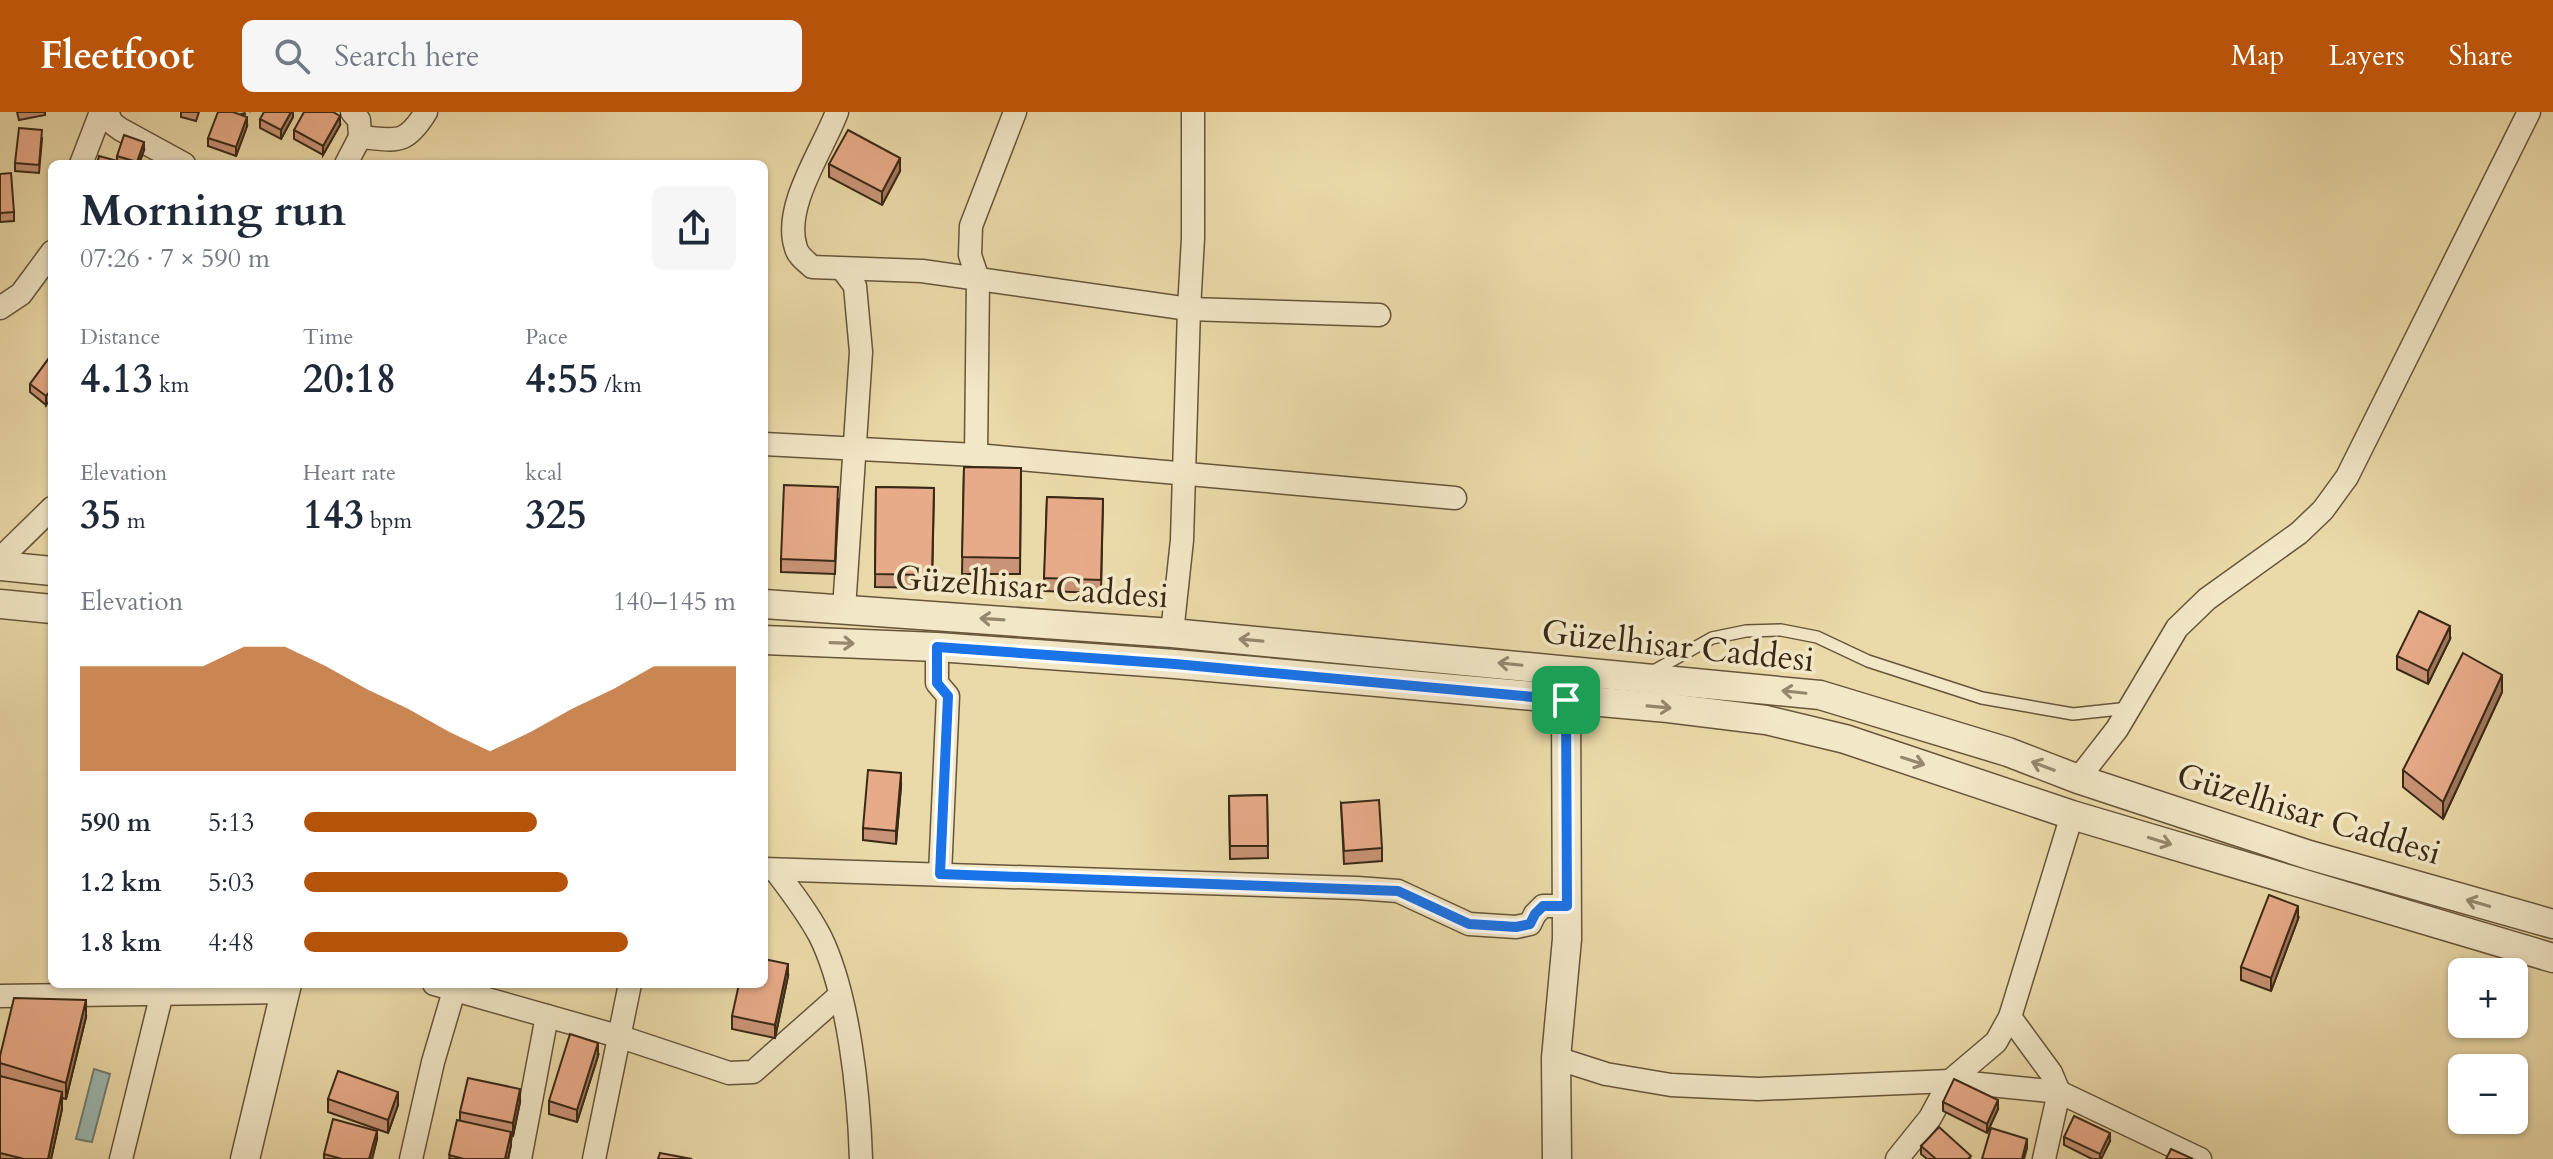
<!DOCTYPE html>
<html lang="en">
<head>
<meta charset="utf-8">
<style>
	body { margin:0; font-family:Cardo,serif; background:#f6f6f7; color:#1f2937; height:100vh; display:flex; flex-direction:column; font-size:30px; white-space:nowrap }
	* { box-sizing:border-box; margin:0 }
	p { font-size:26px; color:#747a83 }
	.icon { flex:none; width:44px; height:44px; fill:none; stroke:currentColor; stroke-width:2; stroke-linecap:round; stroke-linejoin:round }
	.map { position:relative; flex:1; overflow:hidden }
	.side { position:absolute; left:48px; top:48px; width:720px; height:828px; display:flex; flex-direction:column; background:#fff; border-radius:12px; box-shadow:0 2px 6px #0004 }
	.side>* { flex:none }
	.buttons { position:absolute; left:2448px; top:846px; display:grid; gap:16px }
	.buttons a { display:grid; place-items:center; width:80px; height:80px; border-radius:12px; background:#fff; box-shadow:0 2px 6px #0004; font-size:40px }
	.pin { position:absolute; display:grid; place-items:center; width:68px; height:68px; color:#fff; margin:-34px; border-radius:16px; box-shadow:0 4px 12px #0006 }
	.round { display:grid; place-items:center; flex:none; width:84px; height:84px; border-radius:12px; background:#f6f6f7 }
	.headline { display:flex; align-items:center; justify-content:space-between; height:136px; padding:0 32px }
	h1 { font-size:44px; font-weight:700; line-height:60px }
	.figures { display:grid; grid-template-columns:repeat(3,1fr); gap:12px; height:136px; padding:8px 32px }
	.figures div { display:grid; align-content:center }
	.figures b { font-size:40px; font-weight:700 }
	.figures small { font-size:22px; font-weight:400 }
	.figures p { font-size:22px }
	.chart { height:224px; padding:16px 32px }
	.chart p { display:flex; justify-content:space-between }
	.chart svg { width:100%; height:144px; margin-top:8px; fill:#b45309; opacity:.7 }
	ul { padding:0 32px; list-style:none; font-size:26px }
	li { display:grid; grid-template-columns:128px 96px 1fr; align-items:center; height:60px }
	li i { height:20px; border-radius:10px; background:#b45309 }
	header { display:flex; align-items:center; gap:48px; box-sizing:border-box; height:112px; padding:0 40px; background:#b45309; color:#fff }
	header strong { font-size:38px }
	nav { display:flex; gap:44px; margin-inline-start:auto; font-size:28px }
	.search { width:560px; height:72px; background:#f6f6f7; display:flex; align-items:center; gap:20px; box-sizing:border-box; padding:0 28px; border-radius:12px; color:#747a83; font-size:30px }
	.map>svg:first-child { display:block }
</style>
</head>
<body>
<header>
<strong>Fleetfoot</strong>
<div class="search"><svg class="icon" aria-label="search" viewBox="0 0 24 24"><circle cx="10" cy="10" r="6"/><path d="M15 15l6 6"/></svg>Search here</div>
<nav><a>Map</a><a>Layers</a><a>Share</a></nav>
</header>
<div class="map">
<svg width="2553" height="1047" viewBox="0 0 2553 1047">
	<rect width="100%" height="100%" fill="#ebdaa9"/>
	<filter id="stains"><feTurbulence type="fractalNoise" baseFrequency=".0025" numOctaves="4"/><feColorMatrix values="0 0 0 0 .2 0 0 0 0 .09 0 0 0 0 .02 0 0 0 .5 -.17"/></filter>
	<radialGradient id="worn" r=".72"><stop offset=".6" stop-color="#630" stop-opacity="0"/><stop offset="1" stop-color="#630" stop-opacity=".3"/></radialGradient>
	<polygon fill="#9bb8b1" stroke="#747f73" stroke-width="2" points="94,957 110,962 92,1030 76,1027"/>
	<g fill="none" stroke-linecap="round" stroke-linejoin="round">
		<defs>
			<polyline id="service" points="1650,561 1712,526 1746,519 1781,518 1817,525 1868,549 1982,586 2073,602 2129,596"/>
			<g id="minor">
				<polyline points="107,0 112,11 120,17 184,52"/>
				<path d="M837,0c-14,38 -55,95 -41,136 2,8 10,13 16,19l110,4 267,38 190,6"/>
				<path d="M360,25c37,3 45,9 66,-25"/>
				<polyline points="81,52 101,0"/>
				<polyline points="346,52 360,25 359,8 352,0"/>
				<polyline points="843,158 855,174 861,240 844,497"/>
				<polyline points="0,196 21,182 52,140"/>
				<polyline points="764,332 976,343 1455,386"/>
				<polyline points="976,343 978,167 970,143 971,114 1015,0"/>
				<polyline points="0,447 52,396"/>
				<polyline points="1172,521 1182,428 1189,197 1193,126 1193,0"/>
				<polyline points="937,535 937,571 948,584 940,762"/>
				<polyline points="2078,667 2117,617 2177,516 2207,487 2299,421 2323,398 2347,365 2529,0"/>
				<polyline points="764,757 1357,776 1398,779 1469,812 1516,815 1530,812 1535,802 1543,794 1567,794"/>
				<path d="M775,758c16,21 33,43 45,66 29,58 39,159 41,223"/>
				<polyline points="434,872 621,925 729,961 753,960 840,883"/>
				<polyline points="0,884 284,880"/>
				<polyline points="2010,905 2051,961 2059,980 2044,1047"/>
				<polyline points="1556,946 1606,962 1671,973 1758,977 1950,969 2059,980 2200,1047"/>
				<polyline points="121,1047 162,881"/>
				<polyline points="411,1047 433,950 456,872"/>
				<polyline points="520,1047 547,904"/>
				<polyline points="594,1047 630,872"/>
				<polyline points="1897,1047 1930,1006 1950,969 1996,930 2010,905 2072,703"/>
			</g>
			<g id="tertiary">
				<polyline points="0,454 52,459"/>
				<polyline points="0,492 52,497"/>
				<polyline points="764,492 1172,521 1820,583 2008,640 2078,667 2309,743 2553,812"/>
				<polyline points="764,528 937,535 1175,552 1668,596 1766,608 1845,627 2072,703 2553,846"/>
				<polyline points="245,1047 287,872"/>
				<polyline points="1557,1047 1556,946 1567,827 1566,588 1585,583"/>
			</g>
		</defs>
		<use href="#service" stroke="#66553a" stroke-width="14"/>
		<use href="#minor" stroke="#66553a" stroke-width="25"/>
		<use href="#tertiary" stroke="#66553a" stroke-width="31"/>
		<polyline stroke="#3a2915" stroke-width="3" stroke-dasharray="6 4" stroke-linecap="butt" points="240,3 250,0"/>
		<use href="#service" stroke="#f2e7c7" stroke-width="11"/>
		<use href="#minor" stroke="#f2e7c7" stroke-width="22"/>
		<use href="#tertiary" stroke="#f2e7c7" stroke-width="28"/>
	</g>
	<g fill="#c89376" stroke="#3a2915" stroke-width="2">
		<polygon points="17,0 45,0 45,3 19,8"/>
		<polygon points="181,0 199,0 196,9 181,5"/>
		<polygon points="293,0 293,5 281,27 260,16 260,7"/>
		<polygon points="340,13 323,43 294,27 294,18"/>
		<polygon points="247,14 236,44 208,34 208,26"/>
		<polygon points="42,27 39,61 15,59 15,51"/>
		<polygon points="144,38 139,52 97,52 117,49 117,44"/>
		<polygon points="829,52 900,59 882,93 829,65"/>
		<polygon points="0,62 14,100 14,109 0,110"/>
		<polygon points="52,242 46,293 30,280 30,272"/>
		<polygon points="964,355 1021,356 1020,462 962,462"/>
		<polygon points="876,375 934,376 932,476 875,475"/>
		<polygon points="1047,385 1103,387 1101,481 1044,479"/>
		<polygon points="838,388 835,462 781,460 781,447"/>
		<polygon points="2450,527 2428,572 2397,557 2397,544"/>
		<polygon points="2502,580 2443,707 2403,675 2403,658"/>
		<polygon points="901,674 896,732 863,728 863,716"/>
		<polygon points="1267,683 1268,746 1230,747 1229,684"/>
		<polygon points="1341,691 1382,736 1382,749 1344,752"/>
		<polygon points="2298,807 2271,879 2241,868 2241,855"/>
		<polygon points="788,864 775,926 732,917 732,904"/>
		<polygon points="86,905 66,987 62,986 62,997 51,1047 0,1047 0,944"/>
		<polygon points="598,944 577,1010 549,1002 549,989"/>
		<polygon points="328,987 398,993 388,1021 328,1000"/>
		<polygon points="520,990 513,1024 511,1023 511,1033 508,1047 449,1047 460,1008 460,1000"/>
		<polygon points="1943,990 1998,997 1987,1021 1943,999"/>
		<polygon points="2064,1025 2110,1029 2101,1047 2092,1047 2064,1033"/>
		<polygon points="377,1027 372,1047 324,1047 324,1042"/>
		<polygon points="1921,1034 1971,1047 1927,1047 1921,1042"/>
	</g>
	<g fill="#a27860" stroke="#3a2915" stroke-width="2">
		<polygon points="291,0 293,0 293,5 281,27 281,18"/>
		<polygon points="340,4 340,13 323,43 323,34"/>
		<polygon points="247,5 247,14 236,44 236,35"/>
		<polygon points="144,30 144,38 139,52 137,52"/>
		<polygon points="900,46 900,59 882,93 882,80"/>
		<polygon points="52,277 52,286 46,293 46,284"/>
		<polygon points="2450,514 2450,527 2428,572 2428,559"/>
		<polygon points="2502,563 2502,580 2443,707 2443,690"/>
		<polygon points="901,661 901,674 896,732 896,719"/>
		<polygon points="2298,794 2298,807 2271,879 2271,866"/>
		<polygon points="788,852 788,864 775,926 775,913"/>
		<polygon points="86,888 86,905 66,987 66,971"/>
		<polygon points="598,931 598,944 577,1010 577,998"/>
		<polygon points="520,977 520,990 513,1024 513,1011"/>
		<polygon points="62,980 62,997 51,1047 48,1047"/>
		<polygon points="398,980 398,993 388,1021 388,1008"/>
		<polygon points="1998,988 1998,997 1987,1021 1987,1012"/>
		<polygon points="377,1019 377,1027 372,1047 369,1047"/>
		<polygon points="511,1020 511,1033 508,1047 505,1047"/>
		<polygon points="2110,1021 2110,1029 2101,1047 2100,1047 2100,1042"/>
		<polygon points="2027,1027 2027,1036 2024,1047 2022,1047"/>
	</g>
	<g fill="#e8ab89" stroke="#3a2915" stroke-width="2">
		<polygon points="218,0 233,0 247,5 236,35 208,26"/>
		<polygon points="264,0 291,0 281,18 260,7"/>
		<polygon points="304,0 333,0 340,4 323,34 294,18"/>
		<polygon points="19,16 42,18 39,53 15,51"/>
		<polygon points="848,18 900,46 882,80 829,52"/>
		<polygon points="124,23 144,30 137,50 117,44"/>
		<polygon points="99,44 121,50 121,52 97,52"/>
		<polygon points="11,61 14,100 0,101 0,62"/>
		<polygon points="52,242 52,277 46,284 30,272"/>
		<polygon points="964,355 1021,356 1020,446 962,445"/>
		<polygon points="784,373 838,375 835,449 781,447"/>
		<polygon points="876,375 934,376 932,463 875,462"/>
		<polygon points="1047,385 1103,387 1101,468 1044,466"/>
		<polygon points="2419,499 2450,514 2428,559 2397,544"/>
		<polygon points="2463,541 2502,563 2443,690 2403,658"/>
		<polygon points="868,658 901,661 896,719 863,716"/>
		<polygon points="1267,683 1268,734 1230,734 1229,684"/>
		<polygon points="1379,688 1382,736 1344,739 1341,691"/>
		<polygon points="2269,783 2298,794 2271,866 2241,855"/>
		<polygon points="764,847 788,852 775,913 732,904 739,872 764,872"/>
		<polygon points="14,886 86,888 66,971 0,951 0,944"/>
		<polygon points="570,922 598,931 577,998 549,989"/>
		<polygon points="338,959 398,980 388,1008 328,987"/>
		<polygon points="0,964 62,980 48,1047 24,1047 0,1041"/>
		<polygon points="468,966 520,977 513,1011 460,1000"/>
		<polygon points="1954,967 1998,988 1987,1012 1943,990"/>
		<polygon points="2074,1004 2110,1021 2100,1042 2064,1025"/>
		<polygon points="333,1007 377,1019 369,1047 342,1047 324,1042"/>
		<polygon points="457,1008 511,1020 505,1047 464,1047 449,1043"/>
		<polygon points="1939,1015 1971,1044 1968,1047 1936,1047 1921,1034"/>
		<polygon points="1991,1016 2027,1027 2022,1047 1982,1047"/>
		<polygon points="2171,1037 2193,1047 2166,1047"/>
		<polygon points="660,1041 692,1047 658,1047"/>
	</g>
	<defs><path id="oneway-shaft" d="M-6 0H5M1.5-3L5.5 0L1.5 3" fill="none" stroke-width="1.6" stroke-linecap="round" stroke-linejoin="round" transform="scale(2)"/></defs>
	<g stroke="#96886e">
		<use href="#oneway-shaft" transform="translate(992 507) rotate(-176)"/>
		<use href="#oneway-shaft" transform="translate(1251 528) rotate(-175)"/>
		<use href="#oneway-shaft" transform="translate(842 531) rotate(2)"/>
		<use href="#oneway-shaft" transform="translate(1510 552) rotate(-174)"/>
		<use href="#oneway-shaft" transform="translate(1794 580) rotate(-174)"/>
		<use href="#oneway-shaft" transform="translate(1659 595) rotate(5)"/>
		<use href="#oneway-shaft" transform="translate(1913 649) rotate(18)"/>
		<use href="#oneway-shaft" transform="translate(2043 654) rotate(-159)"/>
		<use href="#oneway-shaft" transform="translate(2160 729) rotate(17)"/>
		<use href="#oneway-shaft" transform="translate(2478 791) rotate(-164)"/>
	</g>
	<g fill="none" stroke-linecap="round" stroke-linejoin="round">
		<defs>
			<polygon id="route" points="937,535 1175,552 1566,588 1567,794 1543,794 1535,802 1530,812 1516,815 1469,812 1398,779 940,762 948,584 937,571"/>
		</defs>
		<use href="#route" stroke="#fff" stroke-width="16"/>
		<use href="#route" stroke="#1a73e8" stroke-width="10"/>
	</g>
	<g text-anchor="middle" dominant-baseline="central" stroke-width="7" stroke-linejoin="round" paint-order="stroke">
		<g font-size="34" fill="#3a2915" stroke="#f2e7c7">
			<text transform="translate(1032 475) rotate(4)">Güzelhisar Caddesi</text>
			<text transform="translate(1678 534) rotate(6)">Güzelhisar Caddesi</text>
			<text transform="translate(2309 702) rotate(17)">Güzelhisar Caddesi</text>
		</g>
	</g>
	<rect width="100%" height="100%" filter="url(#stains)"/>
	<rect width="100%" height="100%" fill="url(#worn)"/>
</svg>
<div class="buttons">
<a>+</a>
<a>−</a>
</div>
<div class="pin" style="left:1566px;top:588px;background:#1e9e55"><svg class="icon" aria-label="arrive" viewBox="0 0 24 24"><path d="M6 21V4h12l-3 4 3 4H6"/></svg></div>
<section class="side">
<div class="headline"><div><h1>Morning run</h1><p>07:26 · 7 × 590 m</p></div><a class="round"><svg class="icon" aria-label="share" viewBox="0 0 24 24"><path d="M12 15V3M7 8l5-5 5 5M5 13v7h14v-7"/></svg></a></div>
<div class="figures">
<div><p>Distance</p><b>4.13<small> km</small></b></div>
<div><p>Time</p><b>20:18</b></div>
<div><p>Pace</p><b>4:55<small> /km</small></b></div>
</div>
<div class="figures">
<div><p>Elevation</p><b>35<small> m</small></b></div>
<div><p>Heart rate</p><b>143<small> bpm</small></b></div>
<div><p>kcal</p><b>325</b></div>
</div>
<div class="chart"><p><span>Elevation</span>140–145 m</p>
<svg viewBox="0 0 160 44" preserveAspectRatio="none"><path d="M0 44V12L10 12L20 12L30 12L40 6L50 6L60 12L70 19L80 25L90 32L100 38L110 32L120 25L130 19L140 12L150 12L160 12V44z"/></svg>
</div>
<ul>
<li><b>590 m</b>5:13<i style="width:54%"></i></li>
<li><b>1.2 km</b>5:03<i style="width:61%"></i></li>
<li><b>1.8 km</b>4:48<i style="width:75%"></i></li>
</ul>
</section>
</div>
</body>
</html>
